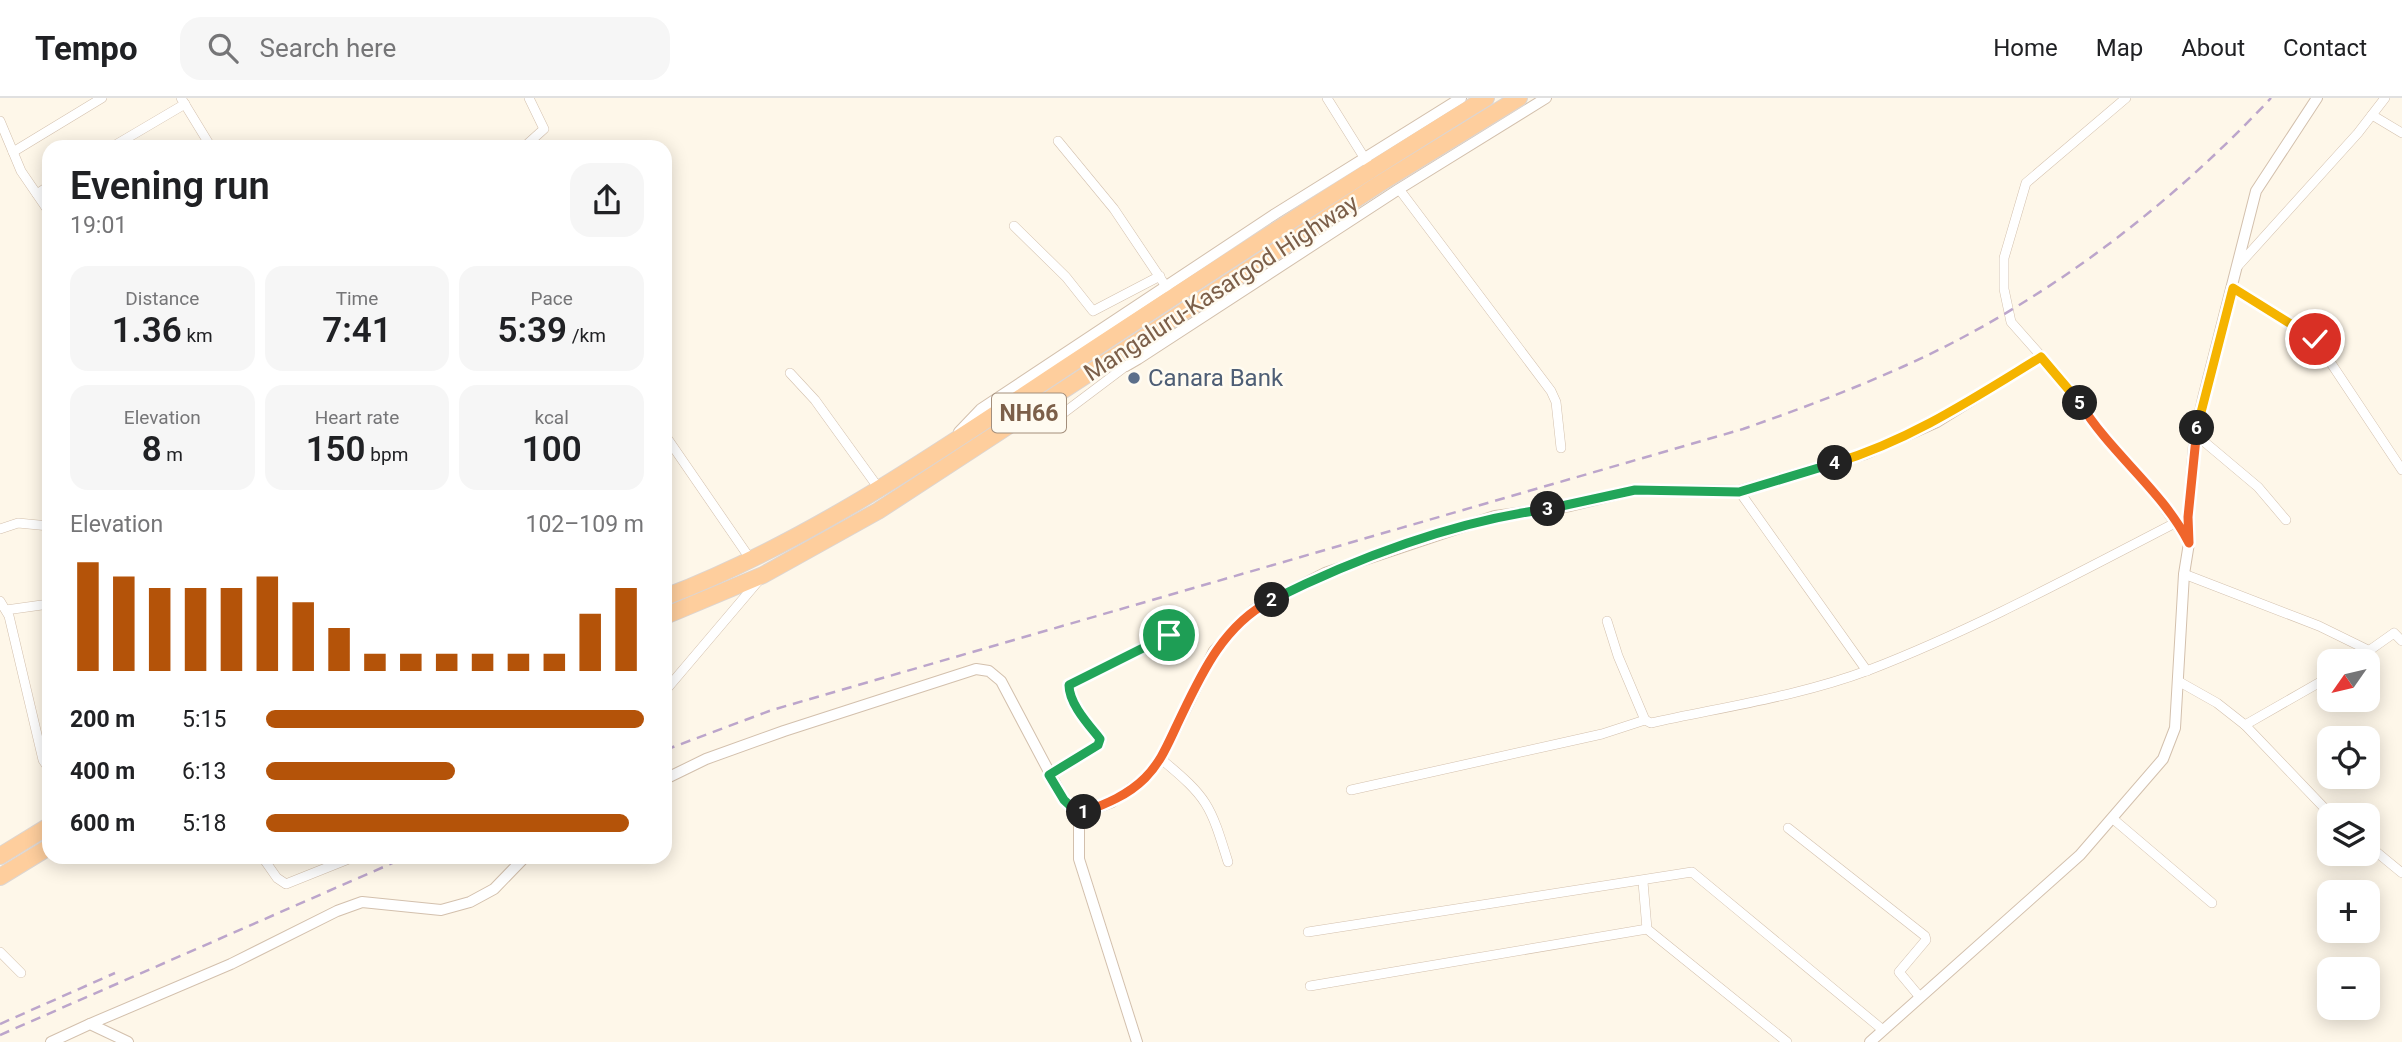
<!DOCTYPE html>
<html lang="en">
<head>
<meta charset="utf-8">
<style>
	body { margin:0; font-family:Roboto,sans-serif; background:#f6f6f6; color:#202124; height:100vh; display:flex; flex-direction:column; font-size:26px; white-space:nowrap }
	* { box-sizing:border-box; margin:0 }
	p { font-size:23px; color:#757577 }
	.icon { flex:none; width:38px; height:38px; fill:none; stroke:currentColor; stroke-width:2; stroke-linecap:round; stroke-linejoin:round }
	.map { position:relative; flex:1; overflow:hidden }
	.sheet { position:absolute; left:42px; top:42px; width:630px; height:724px; display:flex; flex-direction:column; background:#fff; border-radius:21px; box-shadow:0 4px 18px #0003 }
	.sheet>* { flex:none }
	.needle { width:46px; rotate:236deg }
	.tools { position:absolute; left:2317px; top:551px; display:grid; gap:14px }
	.tools a { display:grid; place-items:center; width:63px; height:63px; border-radius:14px; background:#fff; box-shadow:0 4px 18px #0003; font-size:35px }
	.pin { position:absolute; display:grid; place-items:center; width:60px; height:60px; color:#fff; margin:-30px; border:4px solid #fff; border-radius:50%; box-shadow:0 2px 7px #0007 }
	.km { position:absolute; width:35px; height:35px; margin:-18px; border-radius:50%; background:#222; color:#fff; font-size:19px; line-height:35px; text-align:center }
	.round { display:grid; place-items:center; flex:none; width:74px; height:74px; border-radius:21px; background:#f6f6f6 }
	.head { display:flex; align-items:center; justify-content:space-between; height:119px; padding:0 28px }
	h1 { font-size:38px; font-weight:600; line-height:52px }
	.stats { display:grid; grid-template-columns:repeat(3,1fr); gap:10px; height:119px; padding:7px 28px }
	.stats div { display:grid; align-content:center; border-radius:18px; background:#f6f6f6; text-align:center }
	.stats b { font-size:35px; font-weight:600 }
	.stats small { font-size:19px; font-weight:400 }
	.stats p { font-size:19px }
	.chart { height:196px; padding:14px 28px }
	.chart p { display:flex; justify-content:space-between }
	.chart svg { width:100%; height:126px; margin-top:7px; stroke:#b45309; stroke-width:6 }
	ul { padding:0 28px; list-style:none; font-size:23px }
	li { display:grid; grid-template-columns:112px 84px 1fr; align-items:center; height:52px }
	li i { height:18px; border-radius:9px; background:#b45309 }
	header { display:flex; align-items:center; gap:42px; box-sizing:border-box; height:98px; padding:0 35px; background:#fff; border-bottom:2px solid #e0e0e0 }
	header strong { font-size:33px }
	nav { display:flex; gap:38px; margin-inline-start:auto; font-size:24px }
	.search { width:490px; height:63px; background:#f6f6f6; display:flex; align-items:center; gap:18px; box-sizing:border-box; padding:0 24px; border-radius:21px; color:#757577; font-size:26px }
	.map>svg:first-child { display:block }
</style>
</head>
<body>
<header>
<strong>Tempo</strong>
<div class="search"><svg class="icon" aria-label="search" viewBox="0 0 24 24"><circle cx="10" cy="10" r="6"/><path d="M15 15l6 6"/></svg>Search here</div>
<nav><a>Home</a><a>Map</a><a>About</a><a>Contact</a></nav>
</header>
<div class="map">
<svg width="2402" height="944" viewBox="0 0 2402 944">
	<rect width="100%" height="100%" fill="#fef7e9"/>
	<g fill="none" stroke-linecap="round" stroke-linejoin="round">
		<defs>
			<g id="minor">
				<polyline points="181,0 211,49"/>
				<polyline points="1327,0 1367,64"/>
				<polyline points="2126,0 2026,85 2004,160 2004,191 2011,224 2074,295 2094,328 2148,387 2188,444"/>
				<polyline points="2372,17 2402,35"/>
				<polyline points="0,23 21,73 49,114"/>
				<polyline points="1058,43 1114,111 1167,190"/>
				<polyline points="112,49 185,6"/>
				<polyline points="524,49 544,31 529,0"/>
				<polyline points="13,54 102,0"/>
				<polyline points="1399,91 1551,293 1556,304 1561,350"/>
				<polyline points="37,96 49,88"/>
				<polyline points="1014,128 1066,179 1093,213 1160,178"/>
				<polyline points="2237,169 2358,35 2385,0"/>
				<polyline points="2233,190 2315,241 2402,372"/>
				<polyline points="790,275 815,302 880,392"/>
				<polyline points="1045,329 1126,268"/>
				<polyline points="2195,336 2258,389 2286,422"/>
				<polyline points="665,337 751,462"/>
				<polyline points="1739,393 1867,573"/>
				<polyline points="0,431 18,425 49,428"/>
				<polyline points="2184,476 2319,528 2368,552"/>
				<polyline points="0,503 9,518 43,662 49,671"/>
				<polyline points="6,512 49,506"/>
				<polyline points="1607,523 1618,558 1645,622"/>
				<polyline points="2353,564 2394,535 2402,543"/>
				<polyline points="2178,583 2217,605 2245,627 2332,718"/>
				<polyline points="665,593 760,481"/>
				<polyline points="2245,627 2329,579"/>
				<path d="M1161,661c47,39 49,45 67,103"/>
				<path d="M1049,677l49,-30 2,-6c-11,-14 -31,-35 -31,-54l100,-50"/>
				<path d="M1351,692l251,-56 43,-14 6,3c72,-16 149,-27 218,-53 106,-41 207,-96 308,-148"/>
				<polyline points="2112,720 2212,805"/>
				<polyline points="1788,730 1925,838 1926,842 1899,874 1919,898"/>
				<polyline points="2368,747 2402,775"/>
				<polyline points="263,760 277,780 286,786 351,760"/>
				<polyline points="1643,784 1647,831 1787,944"/>
				<polyline points="1308,834 1692,774 1883,932"/>
				<polyline points="0,854 21,875"/>
				<polyline points="1310,888 1647,831"/>
			</g>
			<g id="tertiary">
				<polyline points="1100,269 1126,268 1138,261 1399,91 1546,0"/>
				<polyline points="959,334 981,311 1275,116 1461,0"/>
				<polyline points="665,681 706,661 784,633 976,571 989,573 1001,583 1064,702 1079,716"/>
				<polyline points="1079,716 1112,704 1144,681 1161,661 1214,553 1243,522 1255,511 1325,475 1495,418 1570,408 1635,392 1739,393 1865,356 1937,324 2041,259"/>
				<polyline points="1079,716 1079,761 1137,944"/>
				<polyline points="90,926 231,866 337,813 362,804 441,812 470,804 494,791 524,760"/>
				<polyline points="51,944 90,926 128,944"/>
				<polyline points="1870,944 2080,757 2163,661 2175,630 2184,476 2189,445 2188,419 2195,336 2203,301 2256,93 2317,0"/>
			</g>
			<g id="trunk">
				<path d="M665,499c146,-56 273,-145 403,-231 138,-91 277,-181 418,-268"/>
				<polyline points="665,518 763,477 878,413 1379,86 1519,0"/>
				<polyline points="0,758 49,728"/>
				<polyline points="0,779 49,749"/>
			</g>
		</defs>
		<use href="#minor" stroke="#d3c0ad" stroke-width="10"/>
		<use href="#tertiary" stroke="#d3c0ad" stroke-width="12"/>
		<use href="#trunk" stroke="#ddd5d0" stroke-width="18"/>
		<use href="#minor" stroke="#fff" stroke-width="9"/>
		<use href="#tertiary" stroke="#fff" stroke-width="10"/>
		<use href="#trunk" stroke="#fece9d" stroke-width="16"/>
		<g stroke="#bca5cb" stroke-width="2.5" stroke-dasharray="10 7" stroke-linecap="butt">
			<path d="M665,652l107,-40 971,-281c63,-22 124,-45 183,-73 129,-62 248,-154 345,-258"/>
			<polyline points="0,926 115,875"/>
			<polyline points="0,937 404,760"/>
		</g>
	</g>
	<g fill="none" stroke-linecap="round" stroke-linejoin="round">
		<defs>
			<path id="split-1" d="M1084,714l-5,2 -15,-14 -15,-25 49,-30 2,-6c-11,-14 -31,-35 -31,-54l100,-50"/>
			<path id="split-2" d="M1084,714c22,-8 44,-17 61,-34 15,-15 22,-32 31,-51 23,-48 45,-101 96,-127"/>
			<path id="split-3" d="M1272,502c84,-42 183,-79 276,-91"/>
			<polyline id="split-4" points="1548,411 1635,392 1739,394 1835,365"/>
			<path id="split-5" d="M1835,365c76,-23 139,-65 206,-106l39,46"/>
			<path id="split-6" d="M2080,305c31,51 82,87 109,140l-1,-26 9,-89"/>
			<polyline id="split-7" points="2197,330 2233,190 2315,241"/>
		</defs>
		<use href="#split-1" stroke="#fff" stroke-width="14"/>
		<use href="#split-2" stroke="#fff" stroke-width="14"/>
		<use href="#split-3" stroke="#fff" stroke-width="14"/>
		<use href="#split-4" stroke="#fff" stroke-width="14"/>
		<use href="#split-5" stroke="#fff" stroke-width="14"/>
		<use href="#split-6" stroke="#fff" stroke-width="14"/>
		<use href="#split-7" stroke="#fff" stroke-width="14"/>
		<use href="#split-1" stroke="#22a559" stroke-width="9"/>
		<use href="#split-2" stroke="#f0652b" stroke-width="9"/>
		<use href="#split-3" stroke="#22a559" stroke-width="9"/>
		<use href="#split-4" stroke="#22a559" stroke-width="9"/>
		<use href="#split-5" stroke="#f5b400" stroke-width="9"/>
		<use href="#split-6" stroke="#f0652b" stroke-width="9"/>
		<use href="#split-7" stroke="#f5b400" stroke-width="9"/>
	</g>
	<circle fill="#5c6f8a" stroke="#fffbf1" stroke-width="2.5" cx="1134" cy="280" r="7"/>
	<g text-anchor="middle" dominant-baseline="central" stroke-width="5" stroke-linejoin="round" paint-order="stroke">
		<rect fill="#fffbf1" stroke="#a38e7b" stroke-width="2" x="992" y="295.5" width="74" height="39" rx="5"/>
		<g font-size="23" font-weight="bold" fill="#7c5f49">
			<text x="1029" y="315">NH66</text>
		</g>
		<g font-size="24" fill="#7c5f49" stroke="#fffbf1">
			<text transform="translate(1221 190) rotate(-33)">Mangaluru-Kasargod Highway</text>
		</g>
		<g font-size="24" fill="#4e5e75" stroke="#fffbf1" text-anchor="start">
			<text x="1148" y="280">Canara Bank</text>
		</g>
	</g>
</svg>
<div class="tools">
<a><svg class="needle" viewBox="-14 -14 28 28"><path d="M0-13l5 13h-10z" fill="#e53935"/><path d="M0 13l5-13h-10z" fill="#757577"/></svg></a>
<a><svg class="icon" aria-label="locate" viewBox="0 0 24 24"><circle cx="12" cy="12" r="6"/><path d="M12 2v4M12 18v4M2 12h4M18 12h4"/></svg></a>
<a><svg class="icon" aria-label="layers" viewBox="0 0 24 24"><path d="M12 4l9 5-9 5-9-5zM3 14l9 5 9-5"/></svg></a>
<a>+</a>
<a>−</a>
</div>
<div class="pin" style="left:1169px;top:537px;background:#1e9e55"><svg class="icon" aria-label="arrive" viewBox="0 0 24 24"><path d="M6 21V4h12l-3 4 3 4H6"/></svg></div>
<div class="pin" style="left:2315px;top:241px;background:#d93025"><svg class="icon" aria-label="check" viewBox="0 0 24 24"><path d="M5 12l5 5 9-10"/></svg></div>
<b class="km" style="left:1084px;top:714px">1</b>
<b class="km" style="left:1272px;top:502px">2</b>
<b class="km" style="left:1548px;top:411px">3</b>
<b class="km" style="left:1835px;top:365px">4</b>
<b class="km" style="left:2080px;top:305px">5</b>
<b class="km" style="left:2197px;top:330px">6</b>
<section class="sheet">
<div class="head"><div><h1>Evening run</h1><p>19:01</p></div><a class="round"><svg class="icon" aria-label="share" viewBox="0 0 24 24"><path d="M12 15V3M7 8l5-5 5 5M5 13v7h14v-7"/></svg></a></div>
<div class="stats">
<div><p>Distance</p><b>1.36<small> km</small></b></div>
<div><p>Time</p><b>7:41</b></div>
<div><p>Pace</p><b>5:39<small> /km</small></b></div>
</div>
<div class="stats">
<div><p>Elevation</p><b>8<small> m</small></b></div>
<div><p>Heart rate</p><b>150<small> bpm</small></b></div>
<div><p>kcal</p><b>100</b></div>
</div>
<div class="chart"><p><span>Elevation</span>102–109 m</p>
<svg viewBox="0 0 160 44" preserveAspectRatio="none"><path d="M5 44V6M15 44V11M25 44V15M35 44V15M45 44V15M55 44V11M65 44V20M75 44V29M85 44V38M95 44V38M105 44V38M115 44V38M125 44V38M135 44V38M145 44V24M155 44V15"/></svg>
</div>
<ul>
<li><b>200 m</b>5:15<i style="width:100%"></i></li>
<li><b>400 m</b>6:13<i style="width:50%"></i></li>
<li><b>600 m</b>5:18<i style="width:96%"></i></li>
</ul>
</section>
</div>
</body>
</html>
